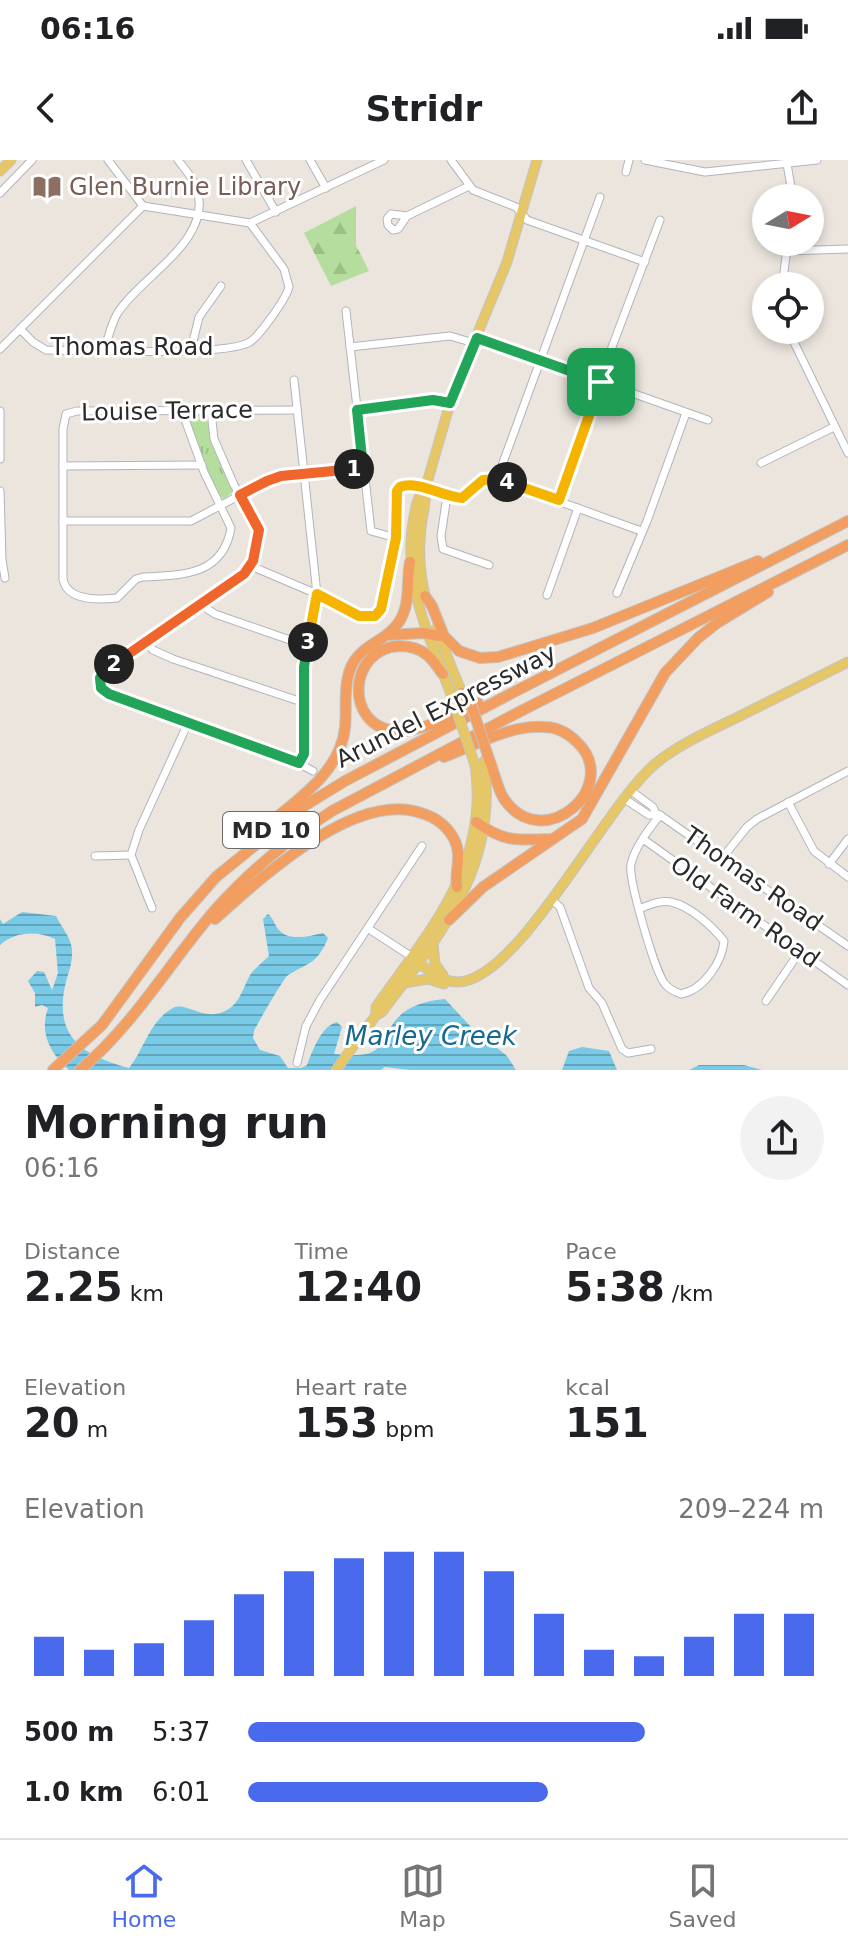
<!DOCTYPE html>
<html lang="en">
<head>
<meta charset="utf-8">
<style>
	body { margin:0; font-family:"DejaVu Sans",sans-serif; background:#f2f2f2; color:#202124; height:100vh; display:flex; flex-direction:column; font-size:30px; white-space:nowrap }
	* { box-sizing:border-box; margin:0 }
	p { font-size:26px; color:#757577 }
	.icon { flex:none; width:44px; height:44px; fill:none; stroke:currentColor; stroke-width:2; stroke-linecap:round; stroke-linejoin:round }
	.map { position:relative; height:910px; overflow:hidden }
	.details { display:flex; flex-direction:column; background:#fff; flex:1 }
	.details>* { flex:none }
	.needle { width:52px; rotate:80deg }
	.controls { position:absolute; left:752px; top:24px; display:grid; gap:16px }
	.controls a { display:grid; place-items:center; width:72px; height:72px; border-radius:50%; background:#fff; box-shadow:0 4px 12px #0003; font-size:40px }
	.pin { position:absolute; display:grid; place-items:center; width:68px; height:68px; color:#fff; margin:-34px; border-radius:16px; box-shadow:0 4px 12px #0006 }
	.km { position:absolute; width:40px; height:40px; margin:-20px; border-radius:50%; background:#222; color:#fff; font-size:22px; line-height:40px; text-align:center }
	.round { display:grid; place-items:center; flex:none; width:84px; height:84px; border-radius:42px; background:#f2f2f2 }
	.headline { display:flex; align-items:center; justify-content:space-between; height:136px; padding:0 24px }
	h1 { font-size:44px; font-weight:700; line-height:60px }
	.figures { display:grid; grid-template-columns:repeat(3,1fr); gap:12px; height:136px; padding:8px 24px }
	.figures div { display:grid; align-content:center }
	.figures b { font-size:40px; font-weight:700 }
	.figures small { font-size:22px; font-weight:400 }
	.figures p { font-size:22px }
	.chart { height:224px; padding:16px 24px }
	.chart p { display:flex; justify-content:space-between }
	.chart svg { width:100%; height:144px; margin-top:8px; stroke:#496aed; stroke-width:6 }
	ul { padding:0 24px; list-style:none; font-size:26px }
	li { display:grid; grid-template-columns:128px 96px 1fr; align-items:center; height:60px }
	li i { height:20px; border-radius:10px; background:#496aed }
	.status { display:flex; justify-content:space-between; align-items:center; height:56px; padding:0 40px; background:#fff; direction:ltr }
	.status svg { height:22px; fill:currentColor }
	header { display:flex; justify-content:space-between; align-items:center; height:104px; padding:0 24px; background:#fff; font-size:36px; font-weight:700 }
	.tab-bar { display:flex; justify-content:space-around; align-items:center; height:112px; border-top:2px solid #e0e0e0; background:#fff; font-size:22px; color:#757577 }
	.tab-bar a { display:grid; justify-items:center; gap:4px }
	.tab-bar .current { color:#496aed }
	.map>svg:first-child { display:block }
</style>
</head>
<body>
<div class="status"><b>06:16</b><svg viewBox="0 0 49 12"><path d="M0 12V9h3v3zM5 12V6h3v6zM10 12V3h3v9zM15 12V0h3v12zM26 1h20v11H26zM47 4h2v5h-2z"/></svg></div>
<header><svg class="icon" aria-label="back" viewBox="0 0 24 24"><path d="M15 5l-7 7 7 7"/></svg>Stridr<svg class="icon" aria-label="share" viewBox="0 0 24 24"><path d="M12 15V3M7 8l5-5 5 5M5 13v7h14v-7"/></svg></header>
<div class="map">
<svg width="848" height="910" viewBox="0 0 848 910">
	<defs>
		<pattern id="forest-firs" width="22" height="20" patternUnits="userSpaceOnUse" patternTransform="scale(2)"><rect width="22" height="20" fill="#b5de9e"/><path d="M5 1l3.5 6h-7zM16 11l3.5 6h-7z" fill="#9cbf88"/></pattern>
		<pattern id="park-tufts" width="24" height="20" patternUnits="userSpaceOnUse" patternTransform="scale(2)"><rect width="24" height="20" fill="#b5de9e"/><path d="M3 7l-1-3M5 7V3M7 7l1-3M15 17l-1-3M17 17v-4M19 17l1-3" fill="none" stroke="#9cbf88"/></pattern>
		<pattern id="water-rules" width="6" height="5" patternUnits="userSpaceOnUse" patternTransform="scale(2)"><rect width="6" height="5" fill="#78cae6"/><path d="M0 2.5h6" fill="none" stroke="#63a4bb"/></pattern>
	</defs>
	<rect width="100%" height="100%" fill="#ebe5dd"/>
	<polygon fill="url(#forest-firs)" points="356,46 356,85 369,111 331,126 304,73"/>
	<polygon fill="url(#park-tufts)" points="191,254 206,255 211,278 235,330 224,339 215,331 188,257"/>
	<g fill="url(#water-rules)">
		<path d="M22,752l34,4c6,12 14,20 16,33 1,14 -4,24 -7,37 -11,52 19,70 64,82 15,-18 20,-47 44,-60 14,-7 31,15 54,2 12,-7 15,-19 21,-31 4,-9 14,-16 21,-23l-6,-37 5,-5c6,5 7,13 13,18 10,9 30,4 42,1l5,5c-11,27 -20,24 -41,38 -3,2 -31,50 -33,55l-1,7 7,12 20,6 8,12h13l6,-3c6,-15 14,-39 30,-43l5,5 -8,27c10,0 28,3 38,-2 11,-6 13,-14 19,-25 11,-20 33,-26 54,-28l26,28 36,29 9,14h-106l-25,-3 -4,3h-312c-19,-17 -30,-37 -21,-62l-6,-3 -7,2v-14l-7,-12 9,-10 7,1 8,18 6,-17 -3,-34c-18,-9 -41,-7 -55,6v-26l3,5z"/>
		<polygon points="582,887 609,891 617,910 562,910 569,891"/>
		<polygon points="699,905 744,905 762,910 689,910"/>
	</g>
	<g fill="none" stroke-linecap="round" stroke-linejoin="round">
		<defs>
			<g id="minor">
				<polyline points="108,0 143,46 250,63 384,0"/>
				<polyline points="246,0 276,52"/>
				<polyline points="310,0 326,28"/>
				<polyline points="451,0 473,30 516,47 527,60 645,102"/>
				<polyline points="645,0 705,12 817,0"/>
				<polyline points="787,4 793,38"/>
				<polyline points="626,12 629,0"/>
				<polyline points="0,33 32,0"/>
				<polyline points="407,56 398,69 393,70 388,65 387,59 391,54 407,56 469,26"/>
				<polyline points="786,91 848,89"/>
				<polyline points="782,126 788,82"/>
				<polyline points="346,151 371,371 396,378"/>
				<path d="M20,169l13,13 13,8c37,0 179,7 204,-8 10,-7 36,-43 39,-55l-5,-18 -34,-46"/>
				<polyline points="788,170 848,293"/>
				<polyline points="477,178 708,260"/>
				<polyline points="350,187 450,176 474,183"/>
				<polyline points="0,189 143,46"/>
				<path d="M105,189c3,-12 6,-24 12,-35 23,-38 99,-74 79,-128 -4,-9 -12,-18 -18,-26"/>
				<polyline points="191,190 199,157 221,126"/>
				<polyline points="294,220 317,434 304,507 304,594 299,603"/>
				<polyline points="357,250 433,240 450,243"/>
				<polyline points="0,251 0,299"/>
				<path d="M182,251l22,61 27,56c-8,48 -49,47 -88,49l-7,2 -19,19c-18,2 -50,3 -54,-19v-150l3,-15 11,-3 220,-1"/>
				<polyline points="211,251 214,279 234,325 256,360 259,370 251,406 213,437 105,511 100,524 109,534 290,599 313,611"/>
				<polyline points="761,303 834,267"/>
				<polyline points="63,306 202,305"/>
				<polyline points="497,319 600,37"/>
				<polyline points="0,331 2,400 5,418"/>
				<polyline points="447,336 441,376 443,389 489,405"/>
				<polyline points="559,340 598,224 660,60"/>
				<polyline points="63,361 191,361 267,321 281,316 363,308"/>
				<polyline points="251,406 317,434 359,456 375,456 381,449 396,378 397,331 404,324 462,338 483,320 497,319 641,371"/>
				<polyline points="617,433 647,361 686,253"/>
				<polyline points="547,435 578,348"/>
				<polyline points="201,445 215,454 307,486"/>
				<polyline points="147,484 153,490 173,499 305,543"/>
				<polyline points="630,630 653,647 656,654"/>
				<polyline points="623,638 649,655 660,655 677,667 848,786"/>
				<polyline points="788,642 814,691 848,717"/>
				<polyline points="643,679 848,825"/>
				<polyline points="95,696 131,695"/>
				<polyline points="723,697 747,667 757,659 848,611"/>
				<polyline points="829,704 848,679"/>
				<polyline points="551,739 560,747 589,828 602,843 622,889 628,893 651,889"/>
				<polyline points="152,748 131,695 139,670 188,563"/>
				<path d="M639,749c10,-4 21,-9 32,-7 19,4 41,24 53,39 -2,22 -21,49 -43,53 -6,-2 -12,-5 -16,-10 -10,-12 -37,-105 -34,-120 4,-17 18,-35 29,-49"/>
				<polyline points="369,769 412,797"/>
				<polyline points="766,841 800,791"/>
				<polyline points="297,903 306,866 320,840 422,686"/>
			</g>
			<g id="major">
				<polyline points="0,11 11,0"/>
				<path d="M425,330c-8,7 -9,16 -11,27 -13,64 16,122 38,180"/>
				<path d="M426,440c-6,-24 -8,-47 -5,-72 1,-13 6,-25 4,-38l28,-97 54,-131 30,-102"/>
				<polyline points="436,469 462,533"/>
				<polyline points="433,784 435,804 443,815"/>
				<path d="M412,797c12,10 30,26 47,25 61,-4 145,-175 196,-218 23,-19 52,-32 79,-45 38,-19 76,-38 114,-57"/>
				<polyline points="404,823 428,819 444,824"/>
				<path d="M376,855l6,-3c59,-79 117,-145 102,-251"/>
				<path d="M336,910l40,-55v-8c53,-76 114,-142 99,-242"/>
			</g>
			<g id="highway">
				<polyline points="425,436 432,446 444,476 459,491 480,498 498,497 593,468 758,401"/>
				<polyline points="388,475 423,473 439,476"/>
				<path d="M443,514c-6,-6 -9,-14 -16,-19 -8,-7 -18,-9 -28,-9 -52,3 -55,82 -2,85 27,1 57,-17 81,-28"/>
				<path d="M444,597c32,-12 65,-32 100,-30 12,0 24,6 33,15 46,44 -34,114 -73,57 -7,-11 -10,-28 -15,-40"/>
				<path d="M476,662c29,21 42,18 76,17"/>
				<path d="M261,670c33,-28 79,-56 84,-102 2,-20 -2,-42 6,-61 10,-23 35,-25 48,-45 12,-18 7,-40 11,-60"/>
				<path d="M215,759c46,-41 140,-129 206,-106 14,4 26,13 33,26 9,17 0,32 3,48"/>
				<polyline points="449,760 483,727 582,659 665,513 698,478 717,463 768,432"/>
				<polyline points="53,910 102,865 180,758 216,717 301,648 345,621 514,532 848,361"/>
				<path d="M80,910c54,-45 90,-108 135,-160 35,-39 73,-71 117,-99l185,-98 331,-168"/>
			</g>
		</defs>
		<use href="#minor" stroke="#b1b4bd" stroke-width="9"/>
		<use href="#major" stroke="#c3c3c3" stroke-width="11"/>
		<use href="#highway" stroke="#c3c3c3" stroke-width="12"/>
		<use href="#minor" stroke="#fff" stroke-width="7"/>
		<use href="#major" stroke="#e6c767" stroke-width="9"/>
		<use href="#highway" stroke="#f29e61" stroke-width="10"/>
		<defs>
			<polyline id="major-bridge" points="452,537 475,605"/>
			<polyline id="highway-bridge" points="462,533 470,541 489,599"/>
		</defs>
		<use href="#major-bridge" stroke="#c3c3c3" stroke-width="11" stroke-linecap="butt"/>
		<use href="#highway-bridge" stroke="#c3c3c3" stroke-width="12" stroke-linecap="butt"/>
		<use href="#major-bridge" stroke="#e6c767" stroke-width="9"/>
		<use href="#highway-bridge" stroke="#f29e61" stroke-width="10"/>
	</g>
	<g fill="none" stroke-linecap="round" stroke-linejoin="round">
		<defs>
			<polyline id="split-1" points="354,309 363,308 357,250 433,240 450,243 477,178 601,222"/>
			<polyline id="split-2" points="114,504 244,414 253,401 259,370 240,335 267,321 281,316 354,309"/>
			<polyline id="split-3" points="114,504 105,511 100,518 101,528 109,534 299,603 304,594 304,507 308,482"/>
			<path id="split-4" d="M308,482l9,-48 42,22h16l6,-7 15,-71 1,-47 3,-4c18,-7 43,10 62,11l21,-18 14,-1 10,3"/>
			<polyline id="split-5" points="507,322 559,340 601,222"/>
		</defs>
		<use href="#split-1" stroke="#fff" stroke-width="16"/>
		<use href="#split-2" stroke="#fff" stroke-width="16"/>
		<use href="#split-3" stroke="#fff" stroke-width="16"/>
		<use href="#split-4" stroke="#fff" stroke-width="16"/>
		<use href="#split-5" stroke="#fff" stroke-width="16"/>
		<use href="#split-1" stroke="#22a559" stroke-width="10"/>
		<use href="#split-2" stroke="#f0652b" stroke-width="10"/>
		<use href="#split-3" stroke="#22a559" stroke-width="10"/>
		<use href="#split-4" stroke="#f5b400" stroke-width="10"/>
		<use href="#split-5" stroke="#f5b400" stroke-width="10"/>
	</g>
	<defs>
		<symbol id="library-bare" viewBox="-9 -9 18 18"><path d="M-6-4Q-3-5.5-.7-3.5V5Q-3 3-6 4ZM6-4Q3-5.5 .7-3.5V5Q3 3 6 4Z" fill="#8d6e63" stroke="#fff" stroke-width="2.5" paint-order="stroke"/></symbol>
	</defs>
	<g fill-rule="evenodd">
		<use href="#library-bare" x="27" y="7" width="40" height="40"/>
	</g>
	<g text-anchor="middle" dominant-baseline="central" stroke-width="6" stroke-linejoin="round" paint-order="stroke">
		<rect fill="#fff" stroke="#6a6a6a" stroke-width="2" x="223" y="652" width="96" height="36" rx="6"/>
		<g font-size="22" font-weight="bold" fill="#2a2a2a">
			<text x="271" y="670">MD 10</text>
		</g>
		<g font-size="24" fill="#785e54" stroke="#fff" text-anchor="start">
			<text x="69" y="27">Glen Burnie Library</text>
		</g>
		<g font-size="24" fill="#2a2a2a" stroke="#fff">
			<text x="132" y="187">Thomas Road</text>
			<text transform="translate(167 251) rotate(-1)">Louise Terrace</text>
			<text transform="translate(446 546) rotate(-27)">Arundel Expressway</text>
			<text transform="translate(753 719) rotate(35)">Thomas Road</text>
			<text transform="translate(745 752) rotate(35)">Old Farm Road</text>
		</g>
		<g font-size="26" font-style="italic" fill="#176992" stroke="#fff">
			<text x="431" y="876">Marley Creek</text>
		</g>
	</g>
</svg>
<div class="controls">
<a><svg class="needle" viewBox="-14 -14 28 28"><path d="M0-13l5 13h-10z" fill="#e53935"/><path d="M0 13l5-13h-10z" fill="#757577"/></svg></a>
<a><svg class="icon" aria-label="locate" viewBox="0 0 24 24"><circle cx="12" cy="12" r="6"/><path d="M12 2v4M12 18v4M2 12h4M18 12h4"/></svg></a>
</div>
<div class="pin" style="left:601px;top:222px;background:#1e9e55"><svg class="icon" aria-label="arrive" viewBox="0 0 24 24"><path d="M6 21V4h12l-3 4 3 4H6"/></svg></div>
<b class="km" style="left:354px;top:309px">1</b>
<b class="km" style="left:114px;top:504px">2</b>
<b class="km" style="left:308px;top:482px">3</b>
<b class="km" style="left:507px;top:322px">4</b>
</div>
<section class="details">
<div class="headline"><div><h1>Morning run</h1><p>06:16</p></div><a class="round"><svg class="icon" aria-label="share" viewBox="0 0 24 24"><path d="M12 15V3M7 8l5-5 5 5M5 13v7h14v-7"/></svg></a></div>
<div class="figures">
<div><p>Distance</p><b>2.25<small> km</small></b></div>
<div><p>Time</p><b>12:40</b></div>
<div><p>Pace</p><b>5:38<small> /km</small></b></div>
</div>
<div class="figures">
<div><p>Elevation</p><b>20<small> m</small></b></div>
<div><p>Heart rate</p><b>153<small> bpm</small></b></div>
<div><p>kcal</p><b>151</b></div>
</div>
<div class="chart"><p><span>Elevation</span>209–224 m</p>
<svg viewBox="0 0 160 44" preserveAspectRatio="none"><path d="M5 44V32M15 44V36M25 44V34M35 44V27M45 44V19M55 44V12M65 44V8M75 44V6M85 44V6M95 44V12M105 44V25M115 44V36M125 44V38M135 44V32M145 44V25M155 44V25"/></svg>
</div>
<ul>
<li><b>500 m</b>5:37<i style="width:69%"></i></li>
<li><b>1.0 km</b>6:01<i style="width:52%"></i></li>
</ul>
</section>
<nav class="tab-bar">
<a class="current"><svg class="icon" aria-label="home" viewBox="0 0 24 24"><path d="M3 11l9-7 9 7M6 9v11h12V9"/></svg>Home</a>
<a><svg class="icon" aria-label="map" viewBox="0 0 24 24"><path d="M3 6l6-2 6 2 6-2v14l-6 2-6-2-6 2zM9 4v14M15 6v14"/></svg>Map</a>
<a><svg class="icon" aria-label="saved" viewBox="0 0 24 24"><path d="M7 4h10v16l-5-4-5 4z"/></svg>Saved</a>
</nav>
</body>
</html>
